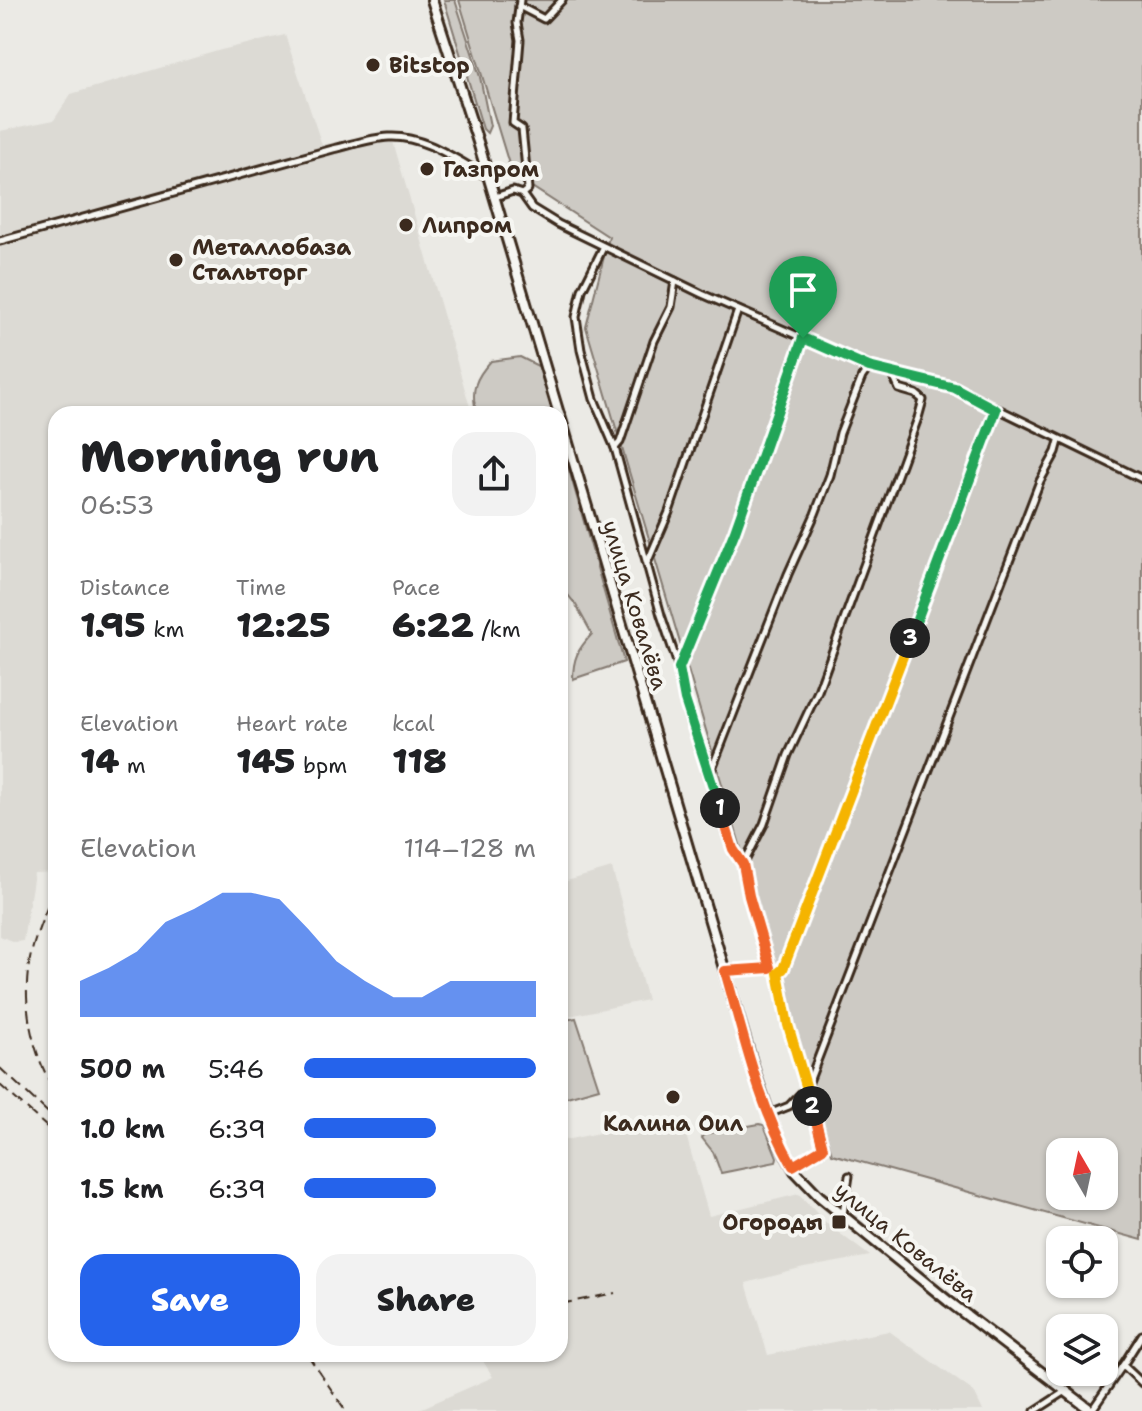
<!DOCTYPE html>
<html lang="en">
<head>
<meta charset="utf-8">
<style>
	body { margin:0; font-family:"Shantell Sans",sans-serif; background:#f2f2f2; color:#202124; height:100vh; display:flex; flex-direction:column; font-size:30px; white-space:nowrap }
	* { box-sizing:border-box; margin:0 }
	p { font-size:26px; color:#757577 }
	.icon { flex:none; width:44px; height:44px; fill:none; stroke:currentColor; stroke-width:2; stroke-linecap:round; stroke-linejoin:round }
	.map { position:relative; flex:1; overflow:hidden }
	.details { position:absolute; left:48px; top:406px; width:520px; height:956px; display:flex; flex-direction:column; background:#fff; border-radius:24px; box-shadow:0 2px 6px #0004 }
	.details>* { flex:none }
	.needle { width:52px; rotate:351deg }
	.controls { position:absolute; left:1046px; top:1138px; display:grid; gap:16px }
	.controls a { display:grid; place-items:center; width:72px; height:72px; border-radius:16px; background:#fff; box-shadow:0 2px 6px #0004; font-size:40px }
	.pin { position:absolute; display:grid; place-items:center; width:68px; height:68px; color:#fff; margin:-82px -34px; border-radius:50% 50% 50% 0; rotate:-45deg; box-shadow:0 0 8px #0007 }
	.pin .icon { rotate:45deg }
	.km { position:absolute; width:40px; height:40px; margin:-20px; border-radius:50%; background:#222; color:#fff; font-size:22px; line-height:40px; text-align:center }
	.round { display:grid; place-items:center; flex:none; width:84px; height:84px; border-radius:24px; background:#f2f2f2 }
	.headline { display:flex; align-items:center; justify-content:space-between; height:136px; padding:0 32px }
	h1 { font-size:44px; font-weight:800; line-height:60px }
	.metrics { display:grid; grid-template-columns:repeat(3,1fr); gap:12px; height:136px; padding:8px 32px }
	.metrics div { display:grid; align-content:center }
	.metrics b { font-size:34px; font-weight:800 }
	.metrics small { font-size:22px; font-weight:400 }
	.metrics p { font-size:22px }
	.chart { height:224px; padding:16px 32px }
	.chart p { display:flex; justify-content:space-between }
	.chart svg { width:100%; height:144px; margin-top:8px; fill:#2563eb; opacity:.7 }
	.button { display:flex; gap:16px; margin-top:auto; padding:16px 32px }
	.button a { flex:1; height:92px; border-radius:24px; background:#2563eb; color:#fff; font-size:32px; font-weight:800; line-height:92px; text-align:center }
	.button a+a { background:#f2f2f2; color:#202124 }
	ul { padding:0 32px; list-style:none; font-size:26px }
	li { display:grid; grid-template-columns:128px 96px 1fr; align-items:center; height:60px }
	li i { height:20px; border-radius:10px; background:#2563eb }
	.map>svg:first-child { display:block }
</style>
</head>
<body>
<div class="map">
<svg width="1142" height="1411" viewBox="0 0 1142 1411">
	<rect width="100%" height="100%" fill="#ebeae5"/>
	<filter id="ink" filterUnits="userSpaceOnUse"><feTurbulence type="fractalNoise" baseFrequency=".0125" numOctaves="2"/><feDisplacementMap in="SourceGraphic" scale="16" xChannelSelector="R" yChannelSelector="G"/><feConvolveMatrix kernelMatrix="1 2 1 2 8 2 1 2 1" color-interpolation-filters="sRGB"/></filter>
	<g filter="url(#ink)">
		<g fill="#dcdad4">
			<polygon points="285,35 322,145 390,131 472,414 56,414 56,872 34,873 23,941 14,942 0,936 0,131 54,120 71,94 221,50"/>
			<polygon points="612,868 647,1000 560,1018 560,883"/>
			<polygon points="663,1120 686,1135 709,1216 799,1194 827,1224 870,1256 804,1268 746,1283 768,1355 889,1331 974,1392 983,1411 421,1411 420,1409 493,1377 483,1361 478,1360 474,1354 560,1354 560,1141"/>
		</g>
		<g fill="#cdcac4" stroke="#847a71" stroke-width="2" fill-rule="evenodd">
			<polygon points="444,0 455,0 480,77 490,126 487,133 483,129"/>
			<path d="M459,0h683v1240l-310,-86 -246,-827 23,-90 -97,-63zM1060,1152h44v44h-44z"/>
			<path d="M520,357l20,10 13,47h-76c-7,-23 -2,-36 14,-53z"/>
			<path d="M560,438l64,224 -51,17c0,-21 5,-30 19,-45l-16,-29 -16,-20z"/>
			<polygon points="576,1018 599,1088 560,1099 560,1021"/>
			<polygon points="759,1124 764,1125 777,1157 776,1162 721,1173 713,1152 702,1138 705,1134"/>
		</g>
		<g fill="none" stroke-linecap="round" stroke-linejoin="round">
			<defs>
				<g id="street">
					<polyline points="520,0 517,23 520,40 513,123 522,129 528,189 522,194"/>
					<polyline points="519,6 544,19 562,0"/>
					<polyline points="495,197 513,191 522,194 532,208 558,224 702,294 869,367 955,388 1142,479"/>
					<path d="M0,241l333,-92c18,-4 37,-11 56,-12 35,-2 69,24 99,40"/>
					<polyline points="603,248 582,290 576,317 581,350 594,399 615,448 661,615 679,668 685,700 710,772 729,840 743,864 749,896 770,968"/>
					<polyline points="615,448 620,442 654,341 671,307 675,281"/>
					<polyline points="648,561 669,512 738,310"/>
					<polyline points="680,666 735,531 803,338"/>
					<polyline points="711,771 788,574 815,514 830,475 840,433 862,377 869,367"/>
					<polyline points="744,863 764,824 788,755 818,691 918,418 923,400 916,394 899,389 892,373"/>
					<polyline points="725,971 770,968 778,973 788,1025 823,1148 793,1166"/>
					<polyline points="778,973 783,969 996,410"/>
					<polyline points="769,1114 789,1106 807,1087 1040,481 1056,452 1059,441"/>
					<polyline points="843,1214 849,1176"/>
					<polyline points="1123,1365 1142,1335"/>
					<polyline points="1092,1410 1123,1365 1142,1383"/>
					<polyline points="1035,1411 1066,1391"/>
				</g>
				<g id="secondary">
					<polyline points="432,0 478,142 559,414"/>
					<polyline points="560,416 756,1076 778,1140 795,1171 819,1196 948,1301 1092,1411"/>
				</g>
			</defs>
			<use href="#street" stroke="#3b2a1e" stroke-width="11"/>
			<use href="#secondary" stroke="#3b2a1e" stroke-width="14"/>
			<use href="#street" stroke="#f6f6f2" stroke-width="5"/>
			<use href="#secondary" stroke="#f6f6f2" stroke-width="8"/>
			<g stroke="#3b2a1e" stroke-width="2" stroke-dasharray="12 6" stroke-linecap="butt">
				<path d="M56,888c-10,22 -21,47 -26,71 -9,42 2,97 26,133"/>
				<polyline points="0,1068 56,1120"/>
				<polyline points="0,1085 56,1135"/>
				<polyline points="560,1304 615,1293"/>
				<polyline points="307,1354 346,1411"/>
			</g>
		</g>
	</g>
	<g fill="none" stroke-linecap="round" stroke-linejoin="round" filter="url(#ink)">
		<defs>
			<polyline id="split-1" points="720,808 685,700 679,668 735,531 803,338"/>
			<path id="split-2" d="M720,808l13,41 10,15 6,32 21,72 -45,3c19,66 34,136 68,195l30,-18 -11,-42"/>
			<polyline id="split-3" points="812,1106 788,1025 778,973 783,969 910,638"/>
			<polyline id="split-4" points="803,338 869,367 955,388 996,410 910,638"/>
		</defs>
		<use href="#split-1" stroke="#fff" stroke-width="16"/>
		<use href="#split-2" stroke="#fff" stroke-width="16"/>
		<use href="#split-3" stroke="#fff" stroke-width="16"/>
		<use href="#split-4" stroke="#fff" stroke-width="16"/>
		<use href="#split-1" stroke="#22a559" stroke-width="10"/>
		<use href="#split-2" stroke="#f0652b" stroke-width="10"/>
		<use href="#split-3" stroke="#f5b400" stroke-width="10"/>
		<use href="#split-4" stroke="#22a559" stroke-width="10"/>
	</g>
	<g fill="#3b2a1e" stroke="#f6f6f2" stroke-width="3">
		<circle cx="373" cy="65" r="8"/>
		<circle cx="427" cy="169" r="8"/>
		<circle cx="406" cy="225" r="8"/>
		<circle cx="176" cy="260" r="8"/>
		<circle cx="673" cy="1097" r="8"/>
		<rect x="831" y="1214" width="16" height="16" rx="4"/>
	</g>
	<g text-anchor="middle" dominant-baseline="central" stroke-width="8" stroke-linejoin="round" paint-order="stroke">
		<g font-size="22" font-weight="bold" fill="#3b2a1e" stroke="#f6f6f2" text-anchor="start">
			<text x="389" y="65">Bitstop</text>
			<text x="443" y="169">Газпром</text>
			<text x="422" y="225">Липром</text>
			<text x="192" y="247">Металлобаза<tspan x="192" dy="25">Стальторг</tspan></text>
			<text x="673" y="1123" text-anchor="middle">Калина Оил</text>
			<text x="823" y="1222" text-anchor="end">Огороды</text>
		</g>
		<g font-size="22" fill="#3b2a1e" stroke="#f6f6f2">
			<text transform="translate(635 605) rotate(73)">улица Ковалёва</text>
			<text transform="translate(906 1242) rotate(39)">улица Ковалёва</text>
		</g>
	</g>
</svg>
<div class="controls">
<a><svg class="needle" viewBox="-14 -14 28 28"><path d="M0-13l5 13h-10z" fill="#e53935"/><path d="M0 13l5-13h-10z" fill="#757577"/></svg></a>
<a><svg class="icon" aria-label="locate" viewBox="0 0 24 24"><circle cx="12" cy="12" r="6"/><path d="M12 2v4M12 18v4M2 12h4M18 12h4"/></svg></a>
<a><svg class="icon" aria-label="layers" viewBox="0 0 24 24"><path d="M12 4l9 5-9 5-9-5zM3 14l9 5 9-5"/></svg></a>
</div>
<div class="pin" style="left:803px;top:338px;background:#1e9e55"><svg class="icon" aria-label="arrive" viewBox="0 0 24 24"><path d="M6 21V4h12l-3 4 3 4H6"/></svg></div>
<b class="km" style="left:720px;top:808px">1</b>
<b class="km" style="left:812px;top:1106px">2</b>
<b class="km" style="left:910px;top:638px">3</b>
<section class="details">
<div class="headline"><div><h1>Morning run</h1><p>06:53</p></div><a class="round"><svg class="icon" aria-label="share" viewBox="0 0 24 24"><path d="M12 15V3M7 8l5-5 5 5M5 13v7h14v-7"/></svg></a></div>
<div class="metrics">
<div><p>Distance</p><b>1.95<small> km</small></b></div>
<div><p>Time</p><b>12:25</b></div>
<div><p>Pace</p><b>6:22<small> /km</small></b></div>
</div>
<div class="metrics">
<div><p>Elevation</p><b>14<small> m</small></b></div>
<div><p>Heart rate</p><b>145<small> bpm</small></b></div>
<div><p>kcal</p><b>118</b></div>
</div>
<div class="chart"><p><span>Elevation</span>114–128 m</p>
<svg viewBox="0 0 160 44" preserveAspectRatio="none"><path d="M0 44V33L10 29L20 24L30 15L40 11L50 6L60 6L70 8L80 17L90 27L100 33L110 38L120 38L130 33L140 33L150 33L160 33V44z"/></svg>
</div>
<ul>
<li><b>500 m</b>5:46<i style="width:100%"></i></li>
<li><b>1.0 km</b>6:39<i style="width:57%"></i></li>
<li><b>1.5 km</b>6:39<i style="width:57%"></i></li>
</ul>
<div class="button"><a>Save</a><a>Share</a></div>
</section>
</div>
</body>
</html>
